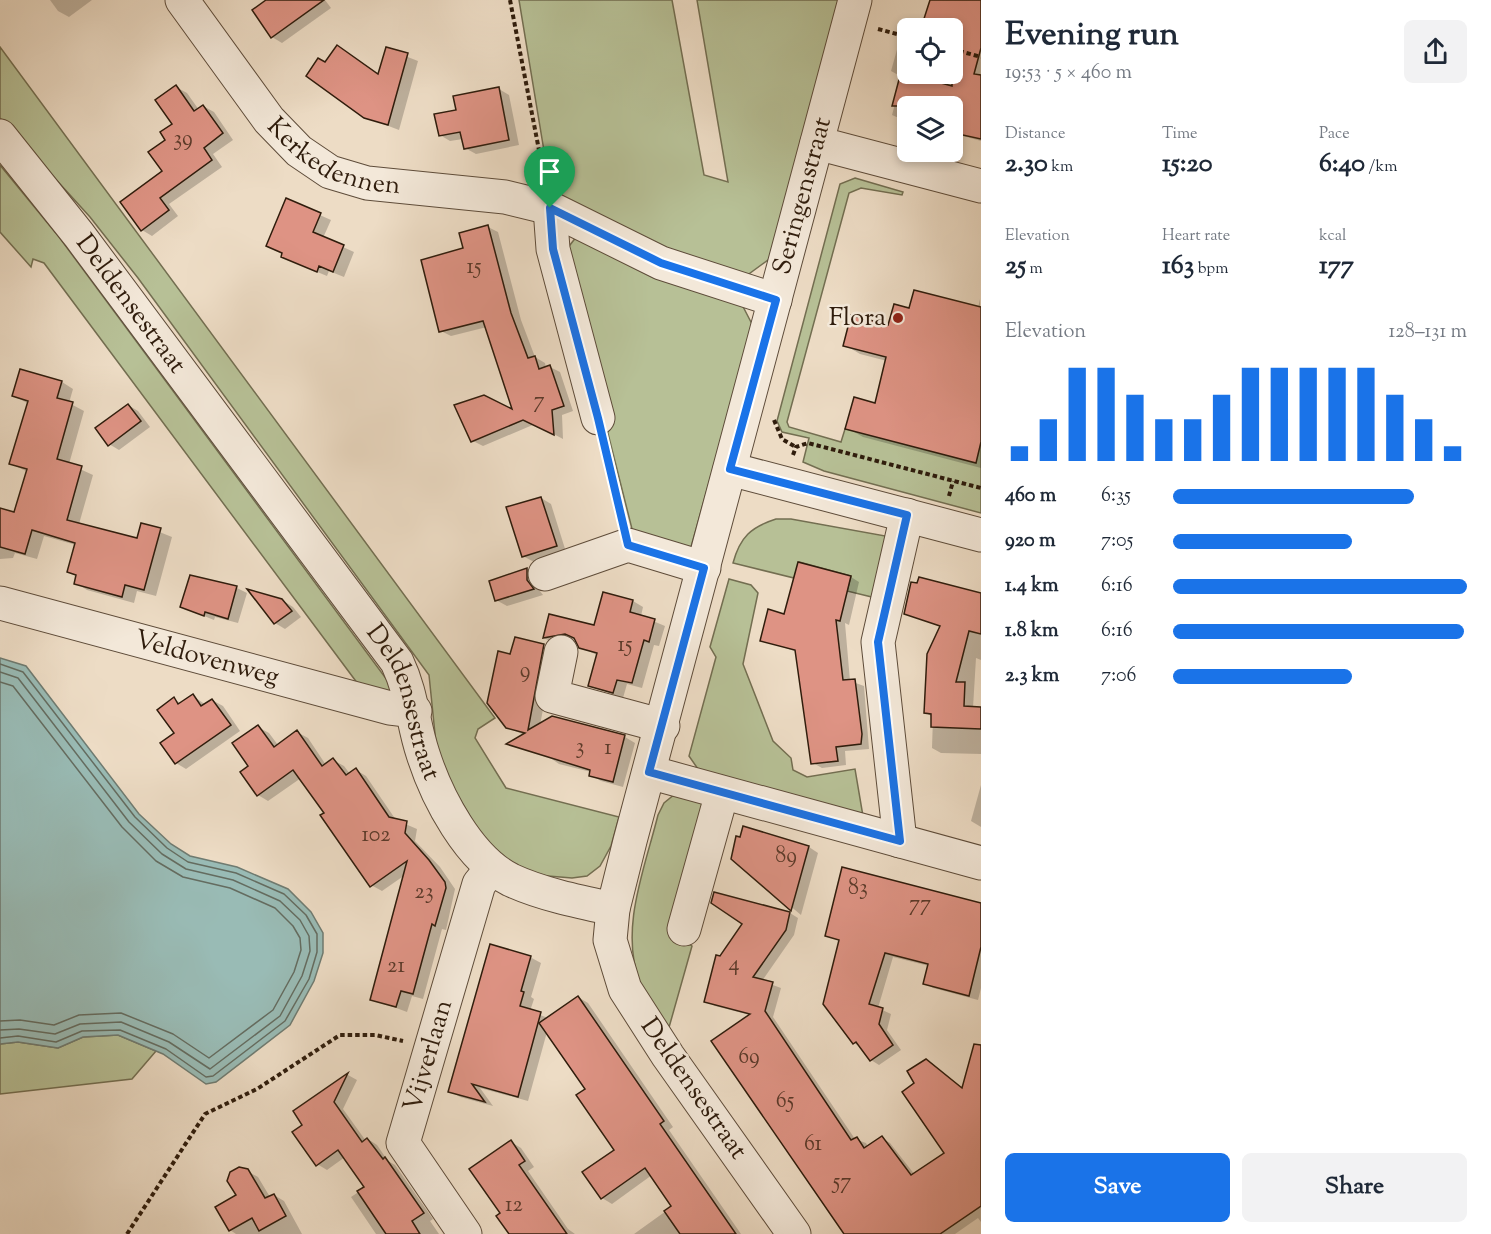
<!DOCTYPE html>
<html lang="en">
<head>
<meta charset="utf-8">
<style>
	body { margin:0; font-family:"Sorts Mill Goudy",serif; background:#f2f2f3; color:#1f2937; height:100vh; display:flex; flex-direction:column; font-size:22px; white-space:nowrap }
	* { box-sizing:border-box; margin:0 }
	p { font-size:20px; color:#747a83 }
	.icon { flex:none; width:33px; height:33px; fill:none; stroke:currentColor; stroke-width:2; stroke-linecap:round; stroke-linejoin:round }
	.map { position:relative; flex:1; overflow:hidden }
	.details { display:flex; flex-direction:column; background:#fff; width:510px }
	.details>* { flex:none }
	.tools { position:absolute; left:897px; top:18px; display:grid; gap:12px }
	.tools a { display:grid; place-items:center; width:66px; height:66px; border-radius:9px; background:#fff; box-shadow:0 3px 9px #0003; font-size:30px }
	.pin { position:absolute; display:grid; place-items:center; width:51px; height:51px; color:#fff; margin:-62px -26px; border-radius:50% 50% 50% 0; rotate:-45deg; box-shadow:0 0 6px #0007 }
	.pin .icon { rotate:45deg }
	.round { display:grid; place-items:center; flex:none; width:63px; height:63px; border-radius:9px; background:#f2f2f3 }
	.head { display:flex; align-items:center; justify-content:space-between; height:102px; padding:0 24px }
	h1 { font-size:33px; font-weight:700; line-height:45px }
	.figures { display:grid; grid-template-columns:repeat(3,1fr); gap:9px; height:102px; padding:6px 24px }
	.figures div { display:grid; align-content:center }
	.figures b { font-size:26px; font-weight:700 }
	.figures small { font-size:16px; font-weight:400 }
	.figures p { font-size:16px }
	.chart { height:168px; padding:12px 24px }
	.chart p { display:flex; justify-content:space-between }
	.chart svg { width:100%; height:108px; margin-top:6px; stroke:#1a73e8; stroke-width:6 }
	.action { display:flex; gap:12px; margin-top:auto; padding:12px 24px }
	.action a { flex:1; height:69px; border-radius:9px; background:#1a73e8; color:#fff; font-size:24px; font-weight:700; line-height:69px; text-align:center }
	.action a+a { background:#f2f2f3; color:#1f2937 }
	ul { padding:0 24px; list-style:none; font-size:20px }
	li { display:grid; grid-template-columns:96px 72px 1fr; align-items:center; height:45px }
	li i { height:15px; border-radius:8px; background:#1a73e8 }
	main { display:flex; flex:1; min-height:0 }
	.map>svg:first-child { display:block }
</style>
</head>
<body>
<main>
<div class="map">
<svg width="981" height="1234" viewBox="0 0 981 1234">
	<rect width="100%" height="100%" fill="#eddcc5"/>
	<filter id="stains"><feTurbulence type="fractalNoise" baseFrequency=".00333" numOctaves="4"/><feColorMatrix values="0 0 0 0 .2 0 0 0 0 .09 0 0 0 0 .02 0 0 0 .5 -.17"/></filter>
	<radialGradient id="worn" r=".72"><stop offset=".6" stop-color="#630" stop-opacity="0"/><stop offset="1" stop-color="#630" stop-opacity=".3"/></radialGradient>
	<g fill="#b7c096" stroke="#736e51" stroke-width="1.5">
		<polygon points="519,0 672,0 704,175 728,182 697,0 840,0 772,257 742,279 677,258 552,199"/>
		<polygon points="0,47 495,718 478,729 475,738 506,788 619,817 611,846 600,866 587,876 572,878 536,875 509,865 480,833 438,763 429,675 138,278 90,217 0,118"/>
		<polygon points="0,165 59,237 393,688 395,700 361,688 44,263 33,259 31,267 0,232"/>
		<polygon points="855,178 903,192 902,195 861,188 849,193 787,422 789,427 841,442 845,429 981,442 981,513 824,471 803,462 809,438 782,432 777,421 840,184"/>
		<polygon points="577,236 737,295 753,326 689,554 634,537 563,254"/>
		<path d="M776,519h15l100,18 -15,61 -29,-7 4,-15 -52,-14 -5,16 -61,-15c7,-26 18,-36 43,-44z"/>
		<polygon points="729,579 751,585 758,593 743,664 773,741 791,758 793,770 807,777 855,769 864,822 698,769 689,756 716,657 710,647"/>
		<path d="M675,794l30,1 -34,136 21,15 -24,85c-9,-15 -22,-32 -28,-48 -21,-54 5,-115 18,-168l6,-12z"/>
		<polygon points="118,1035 156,1051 132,1079 0,1094 0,1044 18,1042 58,1048 83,1037"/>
	</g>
	<polygon fill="#99bbb5" stroke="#6f7b71" stroke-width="1.5" points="0,658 26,666 139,814 171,844 190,856 237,867 288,889 311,912 323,933 323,953 314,981 290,1025 216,1082 206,1084 163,1054 118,1035 83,1037 58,1048 18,1042 0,1044"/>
	<g fill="#0003">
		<polygon points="50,0 92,0 69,17 58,11"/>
		<polygon points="265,0 325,0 331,8 282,43 272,37"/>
		<polygon points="931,0 981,0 981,141 952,133 952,106 908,106 908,122 892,115 902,77 891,71 900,39 908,42 908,74 952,74 952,28 923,28"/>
		<polygon points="387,49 418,61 399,130 365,117 326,64 379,75"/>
		<polygon points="176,87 187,93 199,110 203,106 214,112 233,140 213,154 222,167 169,204 178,216 152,236 142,230 164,172 167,140 174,124"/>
		<polygon points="499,89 509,95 519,145 476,154 465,148 463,139 450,141 440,135 458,111"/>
		<polygon points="286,200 331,220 323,238 354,252 344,277 329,271 327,276 293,262 284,253"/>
		<polygon points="488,227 498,232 521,320 535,357 545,363 546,368 550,367 560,372 573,411 562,415 563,439 535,424 483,446 473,441 514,412 487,327 451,336 441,331 465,249"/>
		<polygon points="980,299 981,468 863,437 847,428 876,404 887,361 860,354 845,345 889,326 910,310 978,308"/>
		<polygon points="62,382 73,389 69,403 84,411 69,464 93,475 79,524 138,540 142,525 172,537 156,596 137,591 134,603 87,590 76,583 78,577 68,572 76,545 44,536 37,559 15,553 13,558 0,559 0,510 15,514 28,472 11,464 29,404 14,396"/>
		<polygon points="128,405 138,411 150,427 119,450 109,444"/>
		<polygon points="541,498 551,504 566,552 534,562 523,556"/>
		<polygon points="527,570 537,576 537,587 543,595 507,606 496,600 491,582"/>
		<polygon points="851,577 859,582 849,625 845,623 850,681 864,686 869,749 845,751 846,765 822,768 813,763 797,652 762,640 785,616"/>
		<polygon points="237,588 247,593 238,623 215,617 214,620 182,607"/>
		<polygon points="981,595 981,660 976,658 973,708 981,708 981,754 941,753 932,748 933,717 926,713 941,627 905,613"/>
		<polygon points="282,600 293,607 301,617 285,629 275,623"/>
		<polygon points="633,601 643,607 641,616 665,626 659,646 654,645 642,688 627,684 623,698 590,686 597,655 580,647 576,639 554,643 544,638 595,627"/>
		<polygon points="516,638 544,646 554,652 540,725 553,717 625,737 635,743 623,787 601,781 591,775 591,772 559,764 549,757 509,744 524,735 507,727 511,655"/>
		<polygon points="193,696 206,705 212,700 223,706 240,731 186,769 176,763 174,699 182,704"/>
		<polygon points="258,727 269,733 278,745 297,732 308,738 326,765 333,760 344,766 350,774 356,770 366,776 396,820 417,829 415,841 440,867 455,889 446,930 442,929 423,999 412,996 407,1012 372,999 405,875 382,891 371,885 301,778 268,801 258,795 250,767"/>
		<polygon points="981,785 981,827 971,821"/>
		<polygon points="741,839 809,847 818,853 801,915 733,858"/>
		<polygon points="981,905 981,988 978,1000 933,988 924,983 929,966 893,957 878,1008 891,1014 887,1030 901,1050 879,1065 871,1060 862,1048 854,1043 840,941 827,935"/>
		<polygon points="790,913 798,918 794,935 762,981 781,988 773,1017 855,1139 866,1143 868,1147 882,1138 890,1143 915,1175 946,1153 916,1083 926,1060 964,1089 981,1066 981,1222 978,1218 955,1234 846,1234 750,1015 715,1006 706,1001 720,957 744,923"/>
		<polygon points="530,957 541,963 531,997 534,999 530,1011 548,1018 578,997 588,1003 673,1127 669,1130 741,1234 634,1234 673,1206 652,1175 612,1204 602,1198 616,1150 587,1089 547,1032 528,1101 480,1088 493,1106 460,1097 450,1091"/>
		<polygon points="348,1075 357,1080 343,1109 366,1141 368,1139 377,1145 388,1161 395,1165 433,1219 430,1221 439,1234 376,1234 351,1197 366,1187 345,1157 327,1170 317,1164 304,1126 295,1112"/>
		<polygon points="511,1142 521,1148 534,1167 528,1171 568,1229 575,1234 511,1234 502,1213"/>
		<polygon points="247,1171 258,1177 270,1197 274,1195 284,1201 302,1234 236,1234 230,1230 238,1196"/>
	</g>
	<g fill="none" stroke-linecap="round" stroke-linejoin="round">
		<g stroke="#646c60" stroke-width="1.5">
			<polyline points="0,664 23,672 135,817 167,848 188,862 236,873 284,894 306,915 317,934 317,952 309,979 285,1021 213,1076 206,1077 166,1049 120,1030 82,1031 56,1042 18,1036 0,1038"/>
			<polyline points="0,672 18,678 129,822 162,854 186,869 233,880 280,901 300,920 309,936 310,951 302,976 280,1016 210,1069 169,1042 121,1022 80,1024 55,1034 19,1029 0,1030"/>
			<polyline points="0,682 13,686 122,827 156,861 183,877 230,888 275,908 293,926 300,938 301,950 294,972 273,1010 209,1058 173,1034 121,1013 79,1015 54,1025 20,1020 0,1021"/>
		</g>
	</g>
	<g fill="#de9384" stroke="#2f1c0c" stroke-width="1.5">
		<polygon points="266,0 324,0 271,38 252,10"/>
		<polygon points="930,0 981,0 981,48 974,74 981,75 981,139 958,134 959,130 952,129 952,106 892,106 901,72 952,86 952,28 921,28"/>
		<polygon points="337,45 378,74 386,47 408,53 388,125 364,118 306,76 318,58 325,62"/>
		<polygon points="176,85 194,111 203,105 223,133 204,148 212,160 160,198 169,210 141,231 120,202 162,171 148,152 165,140 160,132 172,124 155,100"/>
		<polygon points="499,87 509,140 464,149 460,132 439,136 434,114 456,110 453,96"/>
		<polygon points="286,198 321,213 313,232 344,245 333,272 319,266 317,272 281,257 282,253 266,246"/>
		<polygon points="488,225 511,313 528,358 535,356 539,369 550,365 564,406 552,410 554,435 523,420 471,442 454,405 484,395 512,409 483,321 439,332 421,260 463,248 459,233"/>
		<polygon points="914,290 981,307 981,442 976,463 845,429 854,397 875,403 886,357 843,346 851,315 888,325 894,304 909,308"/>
		<polygon points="20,369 62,381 57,398 73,402 57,459 82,466 67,520 137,538 141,523 161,528 144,590 125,585 122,597 74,584 76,575 67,572 75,543 32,530 25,554 0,547 0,508 14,512 27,469 9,464 28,401 12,396"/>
		<polygon points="128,404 141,421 108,446 95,428"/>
		<polygon points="541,497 557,546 522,557 506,507"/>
		<polygon points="798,562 851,576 840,621 836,620 843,680 855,679 862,734 861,744 836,747 838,761 811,764 795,650 760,641 768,609 784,614"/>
		<polygon points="527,568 527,580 534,589 495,601 489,581"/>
		<polygon points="190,575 237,586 228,619 205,612 204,616 180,607"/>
		<polygon points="919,577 981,593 981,634 969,631 956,682 965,682 964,706 981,707 981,729 931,727 931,714 924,713 927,654 940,626 904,614 911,582 917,583"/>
		<polygon points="247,589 282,599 292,611 274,624"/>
		<polygon points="603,592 633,600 630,612 655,619 649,642 644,640 632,683 617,680 613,693 588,686 597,653 579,648 574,638 565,634 543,638 549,614 594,625"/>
		<polygon points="515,637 544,644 528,730 552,716 625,735 613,782 589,776 590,770 506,744 525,733 506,728 487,703 498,651 510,654"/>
		<polygon points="193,694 201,706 212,699 231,725 175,764 160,743 174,733 157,710 174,697 178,704"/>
		<polygon points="258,725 274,747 297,730 322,766 333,758 346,775 356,768 389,817 407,821 405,833 429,860 445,882 446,888 435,926 432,924 413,994 401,991 396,1007 370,1000 407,861 370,887 320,815 324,813 293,770 257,796 240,772 248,766 232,743"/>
		<polygon points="743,826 809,846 791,911 731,859 736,836 740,837"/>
		<polygon points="842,867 981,903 981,947 969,996 923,984 928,964 885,953 869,1004 883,1008 879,1024 893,1045 870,1061 856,1042 853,1044 823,1004 839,940 825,936"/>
		<polygon points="714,892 790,912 786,930 753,977 773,982 765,1011 851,1140 857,1137 864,1148 882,1136 911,1175 944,1153 902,1092 914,1083 907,1071 926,1059 962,1088 974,1044 981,1045 981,1206 940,1234 844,1234 711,1041 750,1014 704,1002 716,955 720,956 742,924 711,903"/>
		<polygon points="490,944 531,956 521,991 524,992 520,1006 541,1012 518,1097 472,1084 485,1102 448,1092"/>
		<polygon points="578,996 664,1121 660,1124 736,1234 680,1234 664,1211 671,1206 645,1168 601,1199 582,1172 614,1150 576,1095 585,1089 539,1023"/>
		<polygon points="348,1073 334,1102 362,1142 367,1138 383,1159 385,1157 424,1213 412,1221 420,1234 386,1234 357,1191 364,1187 338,1150 316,1166 292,1132 302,1125 293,1111"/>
		<polygon points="511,1140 525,1161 519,1165 567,1234 509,1234 496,1216 500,1213 469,1169"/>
		<polygon points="239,1167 248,1169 265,1198 274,1194 286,1216 259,1231 252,1218 229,1231 215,1207 236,1195 227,1181 230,1172"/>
	</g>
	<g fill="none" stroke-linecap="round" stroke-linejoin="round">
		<defs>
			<g id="minor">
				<path id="s1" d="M182,0l87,120 30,31 31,21 37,11 138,14 45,11 111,55 114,37"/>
				<path id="s2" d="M0,136l79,99 318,427c16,34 15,59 26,92 14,44 46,105 88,126 30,14 69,22 102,29"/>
				<polyline points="817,143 981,186"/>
				<polyline points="550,208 553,249 598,418"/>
				<polyline points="730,469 981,535"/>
				<polyline points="545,574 628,545 704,568"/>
				<path id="s3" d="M0,603l390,105 25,3"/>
				<polyline points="561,652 552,696 663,726"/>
				<polyline points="649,772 981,863"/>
				<polyline points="900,841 878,642 907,515"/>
				<polyline points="684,929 722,793"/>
				<path id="s4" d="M465,1234l-62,-91 76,-259 13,-16"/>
				<path id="s5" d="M794,1234l-126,-178 -43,-67 -15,-49 3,-31 17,-68 225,-841"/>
			</g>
		</defs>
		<use href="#minor" stroke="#5e4c3a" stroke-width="35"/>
		<g stroke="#2f1c0c" stroke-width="4" stroke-dasharray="4.5 3" stroke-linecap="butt">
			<polyline points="510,0 544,176"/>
			<polyline points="878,29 908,37"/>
			<polyline points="952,49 981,57"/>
			<polyline points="774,420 782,439 796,447"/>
			<polyline points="605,446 622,518"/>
			<polyline points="793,455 796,447 808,443 981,488"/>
			<polyline points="949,496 953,481"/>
			<polyline points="127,1234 205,1114 257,1089 340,1035 375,1035 403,1041"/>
		</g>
		<use href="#minor" stroke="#f3e8d9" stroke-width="33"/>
	</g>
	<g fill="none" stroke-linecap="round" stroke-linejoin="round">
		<defs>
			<polygon id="route" points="550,208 661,263 776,300 730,469 907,515 878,642 900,841 649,772 704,568 628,545 598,418 553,249"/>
		</defs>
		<use href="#route" stroke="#fff" stroke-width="12"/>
		<use href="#route" stroke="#1a73e8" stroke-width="8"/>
	</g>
	<circle fill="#8f2418" stroke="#f3e8d9" stroke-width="2" cx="898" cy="318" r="6"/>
	<g text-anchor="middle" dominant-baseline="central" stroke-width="5" stroke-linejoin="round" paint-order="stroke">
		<g font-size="22" fill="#5b3a2a">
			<text x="183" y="140">39</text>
			<text x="474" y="268">15</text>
			<text x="539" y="402">7</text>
			<text x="625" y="646">15</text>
			<text x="525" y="672">9</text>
			<text x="580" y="748">3</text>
			<text x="608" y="749">1</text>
			<text x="376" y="836">102</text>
			<text x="786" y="857">89</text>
			<text x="858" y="889">83</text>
			<text x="424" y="893">23</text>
			<text x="920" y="905">77</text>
			<text x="734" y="965">4</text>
			<text x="396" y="967">21</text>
			<text x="749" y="1058">69</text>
			<text x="785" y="1102">65</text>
			<text x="813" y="1145">61</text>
			<text x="842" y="1183">57</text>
			<text x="514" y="1206">12</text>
		</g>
		<g font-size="26" fill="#2f1c0c" stroke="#f3e8d9">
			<text stroke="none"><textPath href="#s1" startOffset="226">Kerkedennen</textPath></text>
			<text stroke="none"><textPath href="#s5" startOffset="1118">Seringenstraat</textPath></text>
			<text stroke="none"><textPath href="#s2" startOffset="213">Deldensestraat</textPath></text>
			<text stroke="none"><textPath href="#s3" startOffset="214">Veldovenweg</textPath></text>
			<text stroke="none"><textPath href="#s2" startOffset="699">Deldensestraat</textPath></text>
			<text stroke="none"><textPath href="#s4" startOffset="201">Vijverlaan</textPath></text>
			<text transform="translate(693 1089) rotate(55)">Deldensestraat</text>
		</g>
		<g font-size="26" fill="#2f1c0c" stroke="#f3e8d9" text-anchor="end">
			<text x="886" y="318">Flora</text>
		</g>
	</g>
	<rect width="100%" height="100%" filter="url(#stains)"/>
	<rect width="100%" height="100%" fill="url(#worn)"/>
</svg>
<div class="tools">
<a><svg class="icon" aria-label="locate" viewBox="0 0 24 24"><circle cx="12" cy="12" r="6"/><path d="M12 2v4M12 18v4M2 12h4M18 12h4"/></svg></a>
<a><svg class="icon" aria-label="layers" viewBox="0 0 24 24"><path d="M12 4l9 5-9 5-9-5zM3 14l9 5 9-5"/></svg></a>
</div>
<div class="pin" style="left:550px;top:208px;background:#1e9e55"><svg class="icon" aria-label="arrive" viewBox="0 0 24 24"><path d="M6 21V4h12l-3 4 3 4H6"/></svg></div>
</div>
<section class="details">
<div class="head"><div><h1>Evening run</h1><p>19:53 · 5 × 460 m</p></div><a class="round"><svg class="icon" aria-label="share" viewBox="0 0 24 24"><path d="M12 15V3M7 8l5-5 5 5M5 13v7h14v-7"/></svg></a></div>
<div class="figures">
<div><p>Distance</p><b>2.30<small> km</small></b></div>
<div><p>Time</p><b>15:20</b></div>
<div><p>Pace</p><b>6:40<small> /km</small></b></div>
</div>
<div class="figures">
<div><p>Elevation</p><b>25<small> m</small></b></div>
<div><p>Heart rate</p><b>163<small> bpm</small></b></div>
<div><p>kcal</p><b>177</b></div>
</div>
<div class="chart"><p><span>Elevation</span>128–131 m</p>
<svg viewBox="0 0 160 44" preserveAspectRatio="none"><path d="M5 44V38M15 44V27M25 44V6M35 44V6M45 44V17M55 44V27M65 44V27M75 44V17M85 44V6M95 44V6M105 44V6M115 44V6M125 44V6M135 44V17M145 44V27M155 44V38"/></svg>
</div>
<ul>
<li><b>460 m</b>6:35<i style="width:82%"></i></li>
<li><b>920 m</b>7:05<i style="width:61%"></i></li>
<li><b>1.4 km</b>6:16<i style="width:100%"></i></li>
<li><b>1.8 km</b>6:16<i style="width:99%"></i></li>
<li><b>2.3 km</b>7:06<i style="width:61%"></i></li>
</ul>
<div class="action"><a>Save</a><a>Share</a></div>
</section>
</main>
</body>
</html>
